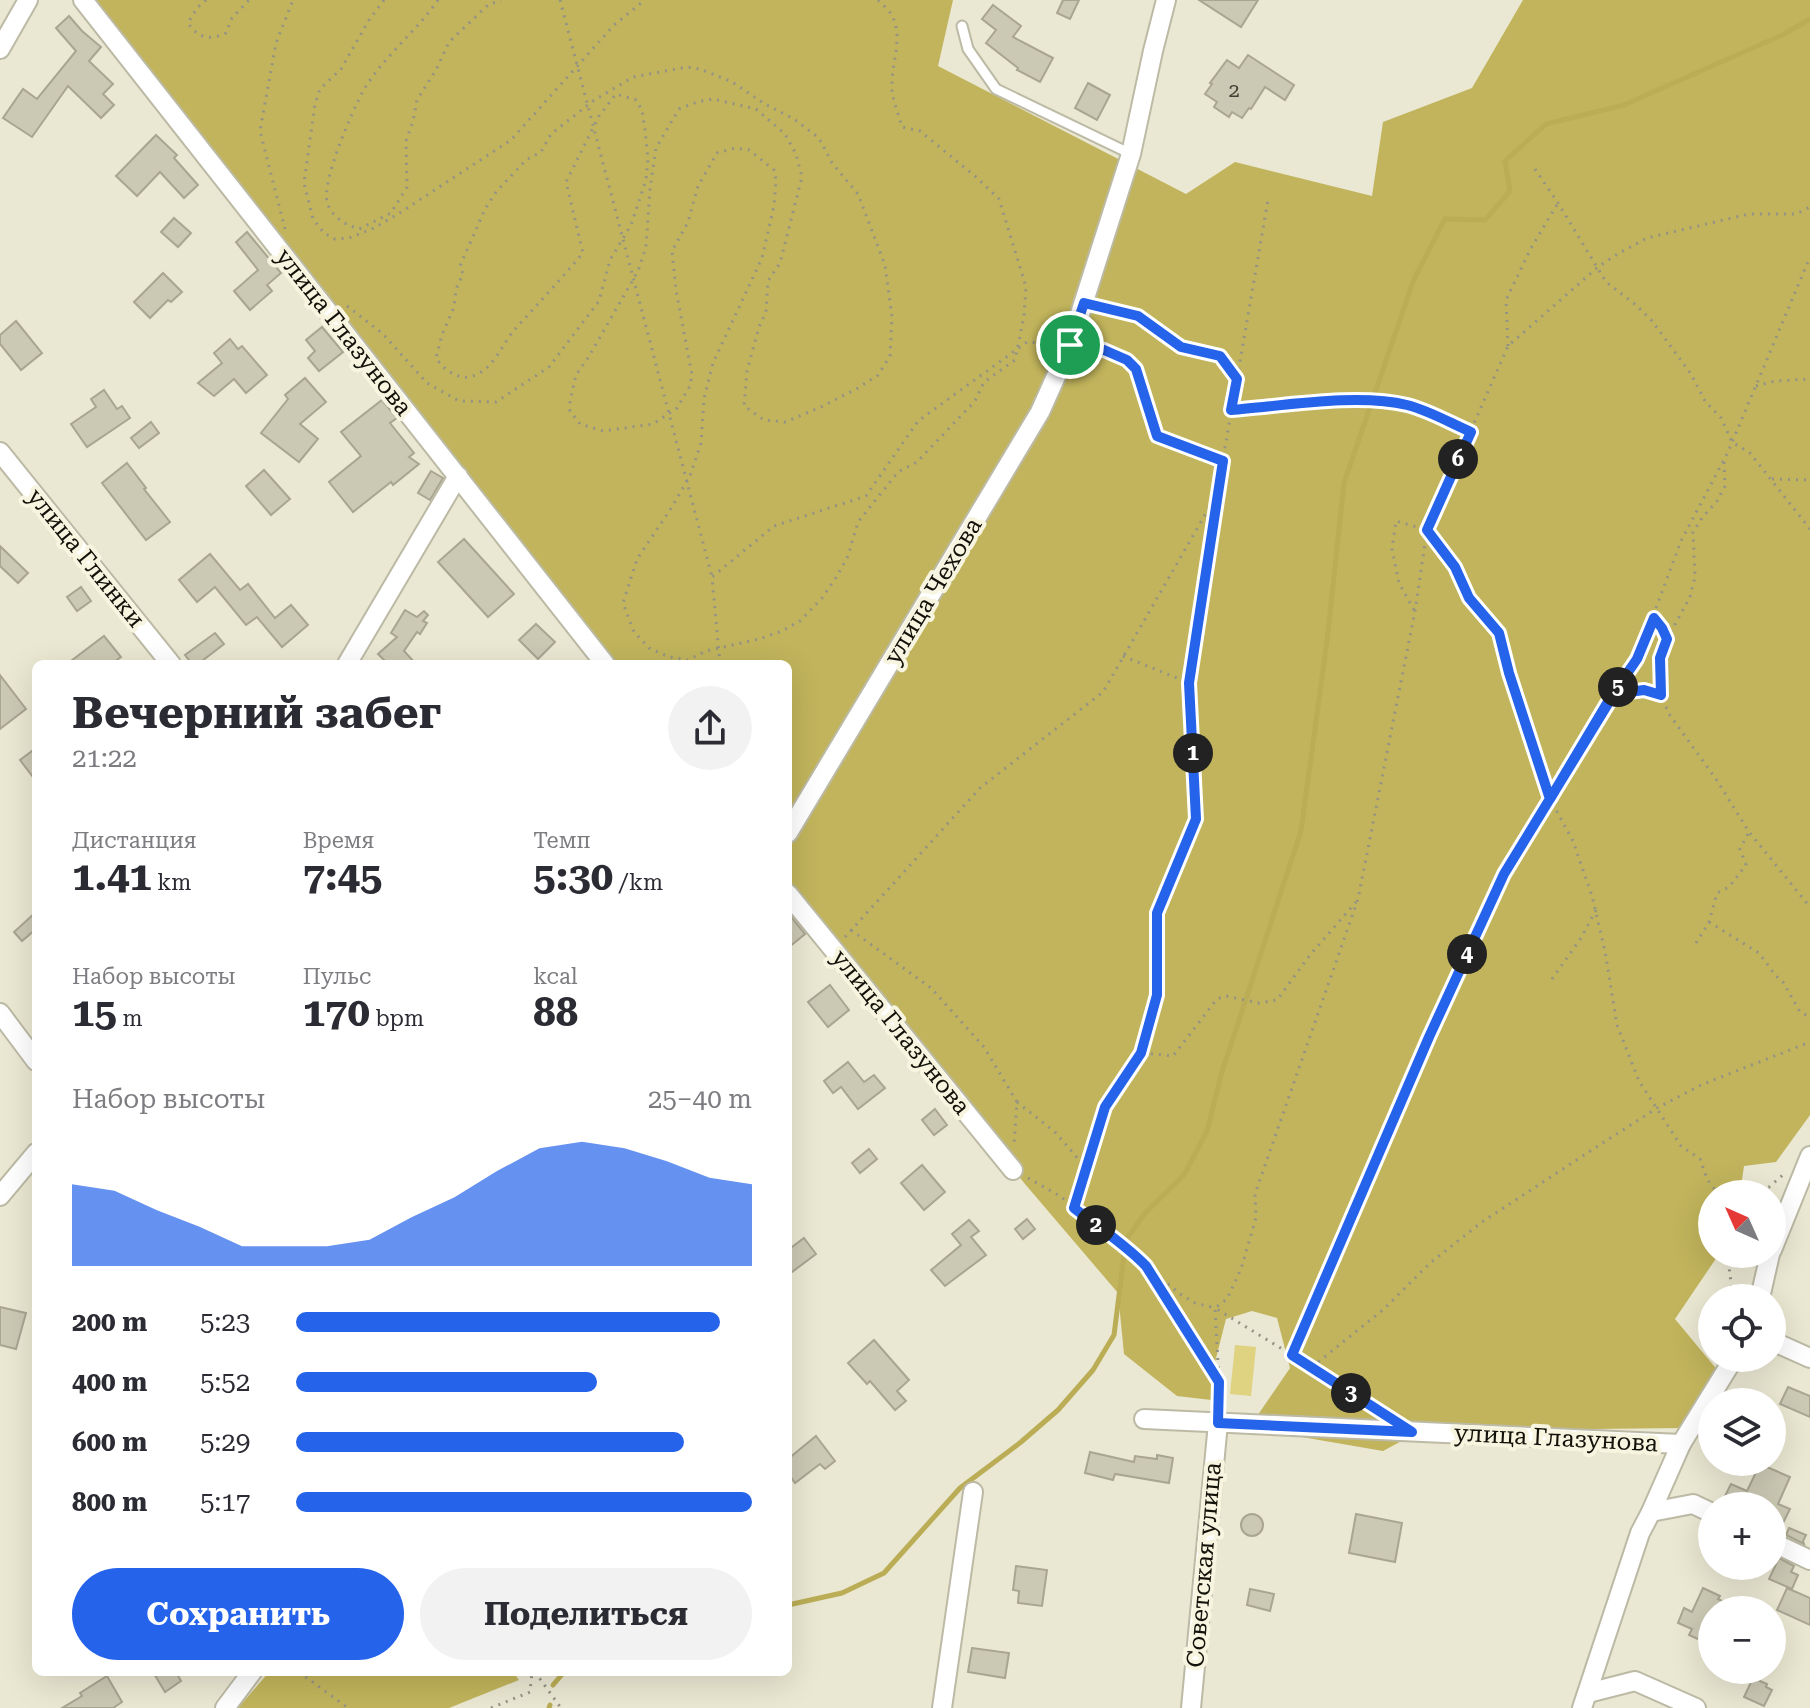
<!DOCTYPE html>
<html lang="ru">
<head>
<meta charset="utf-8">
<style>
	body { margin:0; font-family:"Roboto Serif",serif; background:#f2f2f3; color:#2b2b33; height:100vh; display:flex; flex-direction:column; font-size:30px; white-space:nowrap }
	* { box-sizing:border-box; margin:0 }
	p { font-size:26px; color:#7c7c81 }
	.icon { flex:none; width:44px; height:44px; fill:none; stroke:currentColor; stroke-width:2; stroke-linecap:round; stroke-linejoin:round }
	.map { position:relative; flex:1; overflow:hidden }
	.details { position:absolute; left:32px; top:660px; width:760px; height:1016px; display:flex; flex-direction:column; background:#fff; border-radius:12px; box-shadow:0 8px 32px #0002 }
	.details>* { flex:none }
	.needle { width:52px; rotate:315deg }
	.controls { position:absolute; left:1698px; top:1180px; display:grid; gap:16px }
	.controls a { display:grid; place-items:center; width:88px; height:88px; border-radius:50%; background:#fff; box-shadow:0 8px 32px #0002; font-size:40px }
	.pin { position:absolute; display:grid; place-items:center; width:68px; height:68px; color:#fff; margin:-34px; border:4px solid #fff; border-radius:50%; box-shadow:0 2px 8px #0007 }
	.km { position:absolute; width:40px; height:40px; margin:-20px; border-radius:50%; background:#222; color:#fff; font-size:22px; line-height:40px; text-align:center }
	.round { display:grid; place-items:center; flex:none; width:84px; height:84px; border-radius:42px; background:#f2f2f3 }
	.headline { display:flex; align-items:center; justify-content:space-between; height:136px; padding:0 40px }
	h1 { font-size:44px; font-weight:700; line-height:60px }
	.figures { display:grid; grid-template-columns:repeat(3,1fr); gap:12px; height:136px; padding:8px 40px }
	.figures div { display:grid; align-content:center }
	.figures b { font-size:40px; font-weight:700 }
	.figures small { font-size:22px; font-weight:400 }
	.figures p { font-size:22px }
	.chart { height:224px; padding:16px 40px }
	.chart p { display:flex; justify-content:space-between }
	.chart svg { width:100%; height:144px; margin-top:8px; fill:#2563eb; opacity:.7 }
	.button { display:flex; gap:16px; margin-top:auto; padding:16px 40px }
	.button a { flex:1; height:92px; border-radius:48px; background:#2563eb; color:#fff; font-size:32px; font-weight:700; line-height:92px; text-align:center }
	.button a+a { background:#f2f2f3; color:#2b2b33 }
	ul { padding:0 40px; list-style:none; font-size:26px }
	li { display:grid; grid-template-columns:128px 96px 1fr; align-items:center; height:60px }
	li i { height:20px; border-radius:10px; background:#2563eb }
	.map>svg:first-child { display:block }
</style>
</head>
<body>
<div class="map">
<svg width="1810" height="1708" viewBox="0 0 1810 1708">
	<rect width="100%" height="100%" fill="#eae7d2"/>
	<polygon fill="#dfd280" points="1235,1345 1256,1347 1251,1396 1230,1394"/>
	<g fill="#c1b45c">
		<polygon points="79,0 953,0 938,66 1186,194 1235,162 1372,196 1383,122 1472,88 1523,0 1810,0 1810,1115 1776,1162 1744,1166 1740,1194 1712,1194 1712,1254 1719,1254 1675,1319 1724,1378 1684,1428 1420,1431 1383,1451 1249,1428 1290,1368 1277,1318 1252,1311 1226,1319 1215,1362 1220,1401 1177,1396 1124,1354 1118,1293 1025,1184 788,890 788,664 607,664 458,476 191,121 95,24"/>
		<polygon points="269,1672 513,1672 519,1680 449,1708 238,1708"/>
	</g>
	<g fill="none" stroke-linecap="round" stroke-linejoin="round">
		<g stroke="#baad55" stroke-width="5">
			<polyline points="788,1605 842,1593 884,1573 960,1488 1021,1442 1058,1410 1093,1370 1114,1335 1126,1240 1145,1213 1184,1175 1207,1131 1221,1075 1301,831 1327,641 1344,483 1414,279 1445,219 1485,220 1510,191 1505,161 1546,124 1624,105 1782,35 1810,19"/>
			<polyline points="553,1685 564,1672"/>
			<polyline points="549,1708 550,1705"/>
		</g>
	</g>
	<g fill="#cbc8b3" stroke="#a8a591" stroke-width="2">
		<polygon points="1063,0 1079,0 1070,19 1057,13"/>
		<polygon points="1199,0 1258,0 1241,27"/>
		<polygon points="993,5 1021,26 1013,37 1053,58 1040,82 1017,70 1018,68 986,43 996,30 982,19"/>
		<polygon points="69,16 82,31 101,47 89,61 113,84 103,94 114,105 101,118 68,86 32,137 3,118 23,89 37,99 76,51 56,28"/>
		<polygon points="1248,55 1294,85 1285,100 1265,87 1251,109 1249,108 1242,118 1232,112 1229,117 1214,107 1217,102 1205,94 1212,84 1210,83 1227,60 1239,68"/>
		<polygon points="1088,83 1110,95 1097,120 1075,108"/>
		<polygon points="156,135 177,155 174,158 198,185 184,198 160,172 137,196 116,176"/>
		<polygon points="174,218 191,233 178,247 161,232"/>
		<polygon points="247,232 281,273 267,285 272,291 250,310 234,291 258,270 236,242"/>
		<polygon points="163,273 182,292 171,302 168,300 150,318 134,302"/>
		<polygon points="16,321 42,353 21,370 0,344 0,335"/>
		<polygon points="322,327 343,352 319,371 308,358 315,351 306,340"/>
		<polygon points="230,339 238,349 242,346 267,375 246,393 234,379 214,396 198,383 222,363 214,353"/>
		<polygon points="305,378 326,402 300,424 318,439 299,462 261,433 288,399 285,395"/>
		<polygon points="104,390 117,409 122,406 130,418 87,447 71,424 96,407 91,399"/>
		<polygon points="382,400 397,418 390,423 414,453 409,457 419,464 393,485 391,482 353,512 329,482 361,456 341,432"/>
		<polygon points="151,422 159,433 139,448 131,438"/>
		<polygon points="127,463 146,488 144,489 170,522 146,540 102,483"/>
		<polygon points="264,470 290,499 271,515 246,486"/>
		<polygon points="431,471 443,478 430,500 418,493"/>
		<polygon points="464,539 514,594 488,617 438,562"/>
		<polygon points="0,546 28,573 18,583 0,566"/>
		<polygon points="210,554 240,590 248,584 275,618 291,605 308,625 282,647 257,617 246,625 215,587 197,602 179,580"/>
		<polygon points="81,587 91,601 77,611 67,597"/>
		<polygon points="405,610 417,617 424,611 428,615 423,621 427,623 420,634 417,632 404,651 416,664 388,664 378,654 397,637 391,633"/>
		<polygon points="536,624 555,642 538,659 519,640"/>
		<polygon points="215,633 224,644 198,664 192,664 185,655"/>
		<polygon points="104,636 121,657 111,664 67,664"/>
		<polygon points="0,675 26,709 0,729"/>
		<polygon points="36,748 36,781 20,760"/>
		<polygon points="36,912 36,929 22,941 14,932"/>
		<polygon points="788,913 805,934 788,948"/>
		<polygon points="830,985 849,1010 828,1027 808,1002"/>
		<polygon points="848,1062 864,1082 874,1075 885,1088 858,1109 841,1087 833,1093 824,1081"/>
		<polygon points="935,1109 947,1125 934,1135 922,1120"/>
		<polygon points="869,1149 877,1159 860,1173 852,1163"/>
		<polygon points="922,1165 945,1192 924,1210 901,1183"/>
		<polygon points="1027,1219 1035,1229 1023,1239 1015,1229"/>
		<polygon points="969,1220 979,1231 971,1237 986,1255 945,1286 931,1270 961,1245 952,1234"/>
		<polygon points="804,1238 816,1254 788,1275 788,1250"/>
		<polygon points="0,1307 26,1313 16,1349 0,1345"/>
		<polygon points="874,1340 909,1380 897,1391 906,1401 895,1410 870,1381 867,1384 848,1363"/>
		<polygon points="1788,1387 1810,1396 1810,1417 1780,1404"/>
		<polygon points="816,1436 835,1461 825,1469 820,1464 795,1483 788,1473 788,1459"/>
		<polygon points="1090,1452 1134,1462 1135,1456 1157,1459 1157,1455 1173,1458 1169,1483 1115,1474 1113,1480 1085,1473"/>
		<polygon points="1760,1464 1790,1477 1778,1504 1790,1509 1782,1525 1772,1520 1772,1506 1740,1506 1724,1498 1731,1484 1747,1491"/>
		<circle cx="1252" cy="1525" r="11"/>
		<polygon points="1356,1514 1402,1523 1395,1562 1349,1553"/>
		<polygon points="1789,1528 1806,1535 1803,1541 1804,1544 1786,1535"/>
		<polygon points="1779,1558 1794,1566 1791,1572 1798,1575 1792,1589 1769,1579"/>
		<polygon points="1016,1566 1047,1570 1042,1606 1018,1603 1019,1591 1013,1590"/>
		<polygon points="1703,1588 1720,1596 1718,1599 1741,1610 1712,1610 1712,1620 1702,1641 1689,1635 1692,1629 1678,1623 1684,1608 1692,1612"/>
		<polygon points="1787,1588 1810,1598 1810,1625 1777,1610"/>
		<polygon points="1250,1589 1274,1594 1270,1611 1247,1605"/>
		<polygon points="972,1648 1009,1653 1005,1678 968,1672"/>
		<polygon points="153,1672 176,1672 181,1681 165,1692"/>
		<polygon points="107,1676 122,1702 113,1708 62,1708 82,1696 80,1693"/>
		<polygon points="1753,1678 1767,1684 1766,1687 1772,1690 1764,1706 1744,1697"/>
	</g>
	<g fill="none" stroke-linecap="round" stroke-linejoin="round">
		<defs>
			<polyline id="lane" points="962,26 968,49 996,89 1131,154"/>
			<g id="street">
				<polyline points="83,0 605,664"/>
				<polyline points="0,49 28,0"/>
				<polyline points="0,452 171,664"/>
				<polyline points="347,664 458,476"/>
				<polyline points="788,833 1040,412 1070,345 1131,154 1153,51 1166,0"/>
				<polyline points="788,894 1013,1170"/>
				<polyline points="0,1013 36,1061"/>
				<polyline points="0,1196 36,1153"/>
				<polyline points="1772,1250 1810,1156"/>
				<polyline points="1760,1298 1770,1254"/>
				<polyline points="1772,1341 1810,1358"/>
				<polyline points="1144,1419 1681,1444"/>
				<polyline points="1651,1512 1693,1504 1712,1513"/>
				<polyline points="1772,1542 1810,1560"/>
				<polyline points="1588,1693 1635,1681 1696,1708"/>
				<polyline points="225,1708 252,1672"/>
				<polyline points="942,1708 973,1492"/>
				<polyline points="1191,1708 1218,1423"/>
				<polyline points="1582,1708 1640,1533 1651,1512 1681,1444 1734,1358"/>
			</g>
		</defs>
		<use href="#lane" stroke="#bcbaa5" stroke-width="13"/>
		<use href="#street" stroke="#bcbaa5" stroke-width="22"/>
		<g stroke="#959384" stroke-width="3" stroke-dasharray="2 6" stroke-linecap="butt">
			<path d="M206,0l-9,8 -9,15c10,15 22,18 38,10l6,-15 17,-18"/>
			<polyline points="384,0 369,20 341,69 320,89 315,104 304,183 313,219 324,233 335,239 349,238 374,228 398,214 511,140 614,25 645,0"/>
			<path d="M438,0c-22,32 -55,57 -75,91 -11,21 -41,89 -36,111 4,15 19,23 32,27l32,-16 16,-26 -1,-46 7,-20 4,-21 19,-30 13,-28 39,-37 13,-5"/>
			<polyline points="560,0 712,577"/>
			<polyline points="1535,169 1558,203 1606,282 1636,305 1652,321 1691,374 1705,401 1721,418 1732,442 1750,453 1810,529"/>
			<polyline points="285,229 260,131 276,43 293,0"/>
			<path d="M347,306l36,28 44,49 32,18 37,1 53,-35 50,-66 11,-41 21,-35 15,-45 2,-21 -3,-29 -3,-20 -6,-10 -20,-6 -17,22 -33,66 17,71c-22,26 -45,51 -68,76 -13,15 -21,40 -42,47 -14,5 -29,-6 -37,-18l6,-23 12,-28 2,-18 7,-15 -3,-8 25,-57 11,-17 30,-32 15,-8 10,-18 42,-33 40,-24 54,-10 13,2 32,13 33,22 29,15 25,19 13,25 26,31 27,71 7,52 -2,39 -12,19 -20,13 -37,19 -36,15 -21,-2 -20,-14 3,-35 12,-44 7,-15 2,-31 12,-18 22,-86 -6,-23 -11,-20 -29,-25 -43,-10 -16,3 -18,7 -23,39 -6,41 -4,58 -8,24 -50,87 -12,17 -6,26v10l10,13 23,7 50,-7 24,-16 13,-22 2,-11 -16,-85 -4,-39 16,-29 10,-36 19,-33 18,-5 14,2 25,20 2,10 -2,26 -12,52 -49,105 -9,36 -3,44 -11,33 -20,34 -33,49 -14,44 11,29 15,16 20,9 19,3 18,-9 53,-12 23,-8 18,-10 22,-23 15,-22 11,-20 10,-34 40,-50 19,-10 58,-61 9,-19 31,-22 9,-44 2,-29 -27,-88 -23,-22 -56,-46 -18,-4c-3,-12 -9,-25 -10,-37 -2,-25 13,-53 -1,-76 -3,-5 -9,-10 -13,-14"/>
			<polyline points="1100,307 1138,316 1181,347 1220,356 1237,379"/>
			<polyline points="1508,346 1506,300 1531,248 1558,203"/>
			<path d="M1087,348c15,2 37,6 47,19 8,11 18,54 23,69l66,25"/>
			<polyline points="1756,386 1775,381 1810,379"/>
			<path d="M1231,410c54,-5 122,-16 175,-5 21,4 43,17 63,26"/>
			<polyline points="1724,462 1725,486 1717,501 1702,518 1693,532 1695,577 1690,597 1667,639 1660,658 1661,695 1669,714 1716,779 1749,832 1810,907"/>
			<polyline points="1772,479 1810,480"/>
			<polyline points="1414,610 1399,583 1392,549 1396,521 1427,530 1455,567 1469,598 1499,633 1509,673 1550,799 1573,841 1592,896 1605,951 1617,1025 1639,1081 1681,1146 1700,1159 1707,1179 1718,1194"/>
			<polyline points="1654,618 1662,628 1666,638"/>
			<polyline points="1123,656 1189,683"/>
			<polyline points="720,664 712,577 774,526 866,496 918,421 1027,342 1052,344"/>
			<polyline points="1614,694 1644,690 1661,695"/>
			<polyline points="1709,922 1759,953 1776,976 1783,982 1800,1012 1810,1017"/>
			<polyline points="851,930 931,988 984,1047 1017,1102 1014,1144"/>
			<polyline points="845,937 980,788 1103,692 1217,494 1268,200"/>
			<polyline points="1696,943 1709,922 1717,893 1729,887 1746,865 1740,849 1749,832"/>
			<polyline points="1552,979 1581,938 1596,910"/>
			<polyline points="1143,1053 1173,1056 1217,999 1226,996 1259,1003 1277,1000 1310,955 1356,902"/>
			<polyline points="1017,1102 1056,1133 1086,1168"/>
			<polyline points="1028,1178 1060,1196 1119,1244 1133,1253 1146,1266 1180,1294 1195,1303 1215,1308 1219,1382 1218,1407"/>
			<polyline points="1721,1194 1741,1189 1769,1187 1784,1174"/>
			<polyline points="1074,1208 1105,1107 1141,1053 1157,995 1157,913 1196,819 1189,683 1216,497"/>
			<polyline points="1733,1254 1729,1267 1733,1298"/>
			<polyline points="1148,1269 1218,1381"/>
			<polyline points="1292,1354 1429,1037 1504,874 1609,700 1637,659 1681,541 1728,452 1810,257"/>
			<polyline points="1312,1367 1384,1309 1430,1263 1482,1222 1598,1146 1657,1108 1701,1085 1810,1042"/>
			<polyline points="1382,1413 1292,1355 1215,1308 1227,1299 1241,1269 1256,1218 1255,1194 1358,899 1415,611 1427,530 1508,346 1598,267 1619,253 1647,238 1749,214 1796,214 1810,207"/>
			<polyline points="299,1672 348,1708"/>
			<polyline points="535,1672 561,1708"/>
			<polyline points="491,1708 530,1692 532,1672"/>
		</g>
		<use href="#lane" stroke="#fff" stroke-width="9"/>
		<use href="#street" stroke="#fff" stroke-width="18"/>
	</g>
	<g fill="none" stroke-linecap="round" stroke-linejoin="round">
		<defs>
			<path id="route" d="M1070,345l34,5 23,10 9,9 21,67 66,25 -34,222 7,136 -39,94v82l-16,58 -36,54 -31,101c24,19 51,36 72,58l73,116 -1,41 194,9 -120,-77 137,-318 75,-163 110,-180 30,-4 17,5 -1,-37 7,-19 -5,-11 -8,-10 -17,41 -28,41 -59,99 -41,-126 -10,-40 -30,-35 -14,-31 -28,-37 44,-98c-21,-9 -43,-22 -64,-27 -50,-12 -124,1 -176,5l6,-31 -17,-23 -39,-9 -43,-31 -54,-13 -14,42"/>
		</defs>
		<use href="#route" stroke="#fff" stroke-width="16"/>
		<use href="#route" stroke="#2563eb" stroke-width="10"/>
	</g>
	<g text-anchor="middle" dominant-baseline="central" stroke-width="8" stroke-linejoin="round" paint-order="stroke">
		<g font-size="20" fill="#403f34">
			<text x="1234" y="90">2</text>
		</g>
		<g font-size="24" fill="#12110a" stroke="#f7f5df">
			<text transform="translate(344 332) rotate(52)">улица Глазунова</text>
			<text transform="translate(86 558) rotate(51)">улица Глинки</text>
			<text transform="translate(933 591) rotate(-59)">улица Чехова</text>
			<text transform="translate(901 1032) rotate(51)">улица Глазунова</text>
			<text transform="translate(1556 1438) rotate(3)">улица Глазунова</text>
			<text transform="translate(1204 1565) rotate(-85)">Советская улица</text>
		</g>
	</g>
</svg>
<div class="controls">
<a><svg class="needle" viewBox="-14 -14 28 28"><path d="M0-13l5 13h-10z" fill="#e53935"/><path d="M0 13l5-13h-10z" fill="#7c7c81"/></svg></a>
<a><svg class="icon" aria-label="locate" viewBox="0 0 24 24"><circle cx="12" cy="12" r="6"/><path d="M12 2v4M12 18v4M2 12h4M18 12h4"/></svg></a>
<a><svg class="icon" aria-label="layers" viewBox="0 0 24 24"><path d="M12 4l9 5-9 5-9-5zM3 14l9 5 9-5"/></svg></a>
<a>+</a>
<a>−</a>
</div>
<div class="pin" style="left:1070px;top:345px;background:#1e9e55"><svg class="icon" aria-label="arrive" viewBox="0 0 24 24"><path d="M6 21V4h12l-3 4 3 4H6"/></svg></div>
<b class="km" style="left:1193px;top:753px">1</b>
<b class="km" style="left:1096px;top:1225px">2</b>
<b class="km" style="left:1351px;top:1393px">3</b>
<b class="km" style="left:1467px;top:954px">4</b>
<b class="km" style="left:1618px;top:687px">5</b>
<b class="km" style="left:1458px;top:459px">6</b>
<section class="details">
<div class="headline"><div><h1>Вечерний забег</h1><p>21:22</p></div><a class="round"><svg class="icon" aria-label="share" viewBox="0 0 24 24"><path d="M12 15V3M7 8l5-5 5 5M5 13v7h14v-7"/></svg></a></div>
<div class="figures">
<div><p>Дистанция</p><b>1.41<small> km</small></b></div>
<div><p>Время</p><b>7:45</b></div>
<div><p>Темп</p><b>5:30<small> /km</small></b></div>
</div>
<div class="figures">
<div><p>Набор высоты</p><b>15<small> m</small></b></div>
<div><p>Пульс</p><b>170<small> bpm</small></b></div>
<div><p>kcal</p><b>88</b></div>
</div>
<div class="chart"><p><span>Набор высоты</span>25–40 m</p>
<svg viewBox="0 0 160 44" preserveAspectRatio="none"><path d="M0 44V19L10 21L20 27L30 32L40 38L50 38L60 38L70 36L80 29L90 23L100 15L110 8L120 6L130 8L140 12L150 17L160 19V44z"/></svg>
</div>
<ul>
<li><b>200 m</b>5:23<i style="width:93%"></i></li>
<li><b>400 m</b>5:52<i style="width:66%"></i></li>
<li><b>600 m</b>5:29<i style="width:85%"></i></li>
<li><b>800 m</b>5:17<i style="width:100%"></i></li>
</ul>
<div class="button"><a>Сохранить</a><a>Поделиться</a></div>
</section>
</div>
</body>
</html>
